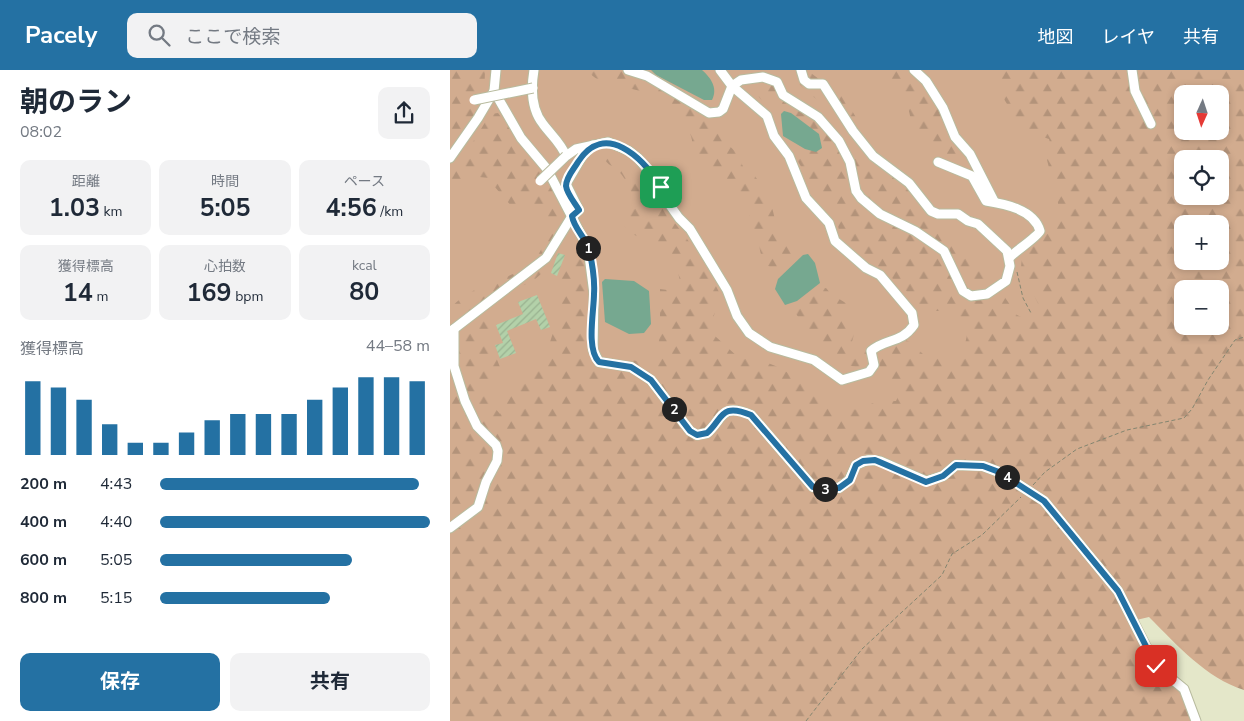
<!DOCTYPE html>
<html lang="ja">
<head>
<meta charset="utf-8">
<style>
	body { margin:0; font-family:"Nunito Sans","Noto Sans JP",sans-serif; background:#f2f2f3; color:#1f2937; height:100vh; display:flex; flex-direction:column; font-size:19px; white-space:nowrap }
	* { box-sizing:border-box; margin:0 }
	p { font-size:16px; color:#747a83 }
	.icon { flex:none; width:28px; height:28px; fill:none; stroke:currentColor; stroke-width:2; stroke-linecap:round; stroke-linejoin:round }
	.map { position:relative; flex:1; overflow:hidden }
	.drawer { display:flex; flex-direction:column; background:#fff; width:450px }
	.drawer>* { flex:none }
	.needle { width:32px; rotate:183deg }
	.fabs { position:absolute; left:724px; top:15px; display:grid; gap:10px }
	.fabs a { display:grid; place-items:center; width:55px; height:55px; border-radius:10px; background:#fff; box-shadow:0 2px 8px #0003; font-size:25px }
	.pin { position:absolute; display:grid; place-items:center; width:42px; height:42px; color:#fff; margin:-21px; border-radius:10px; box-shadow:0 2px 8px #0006 }
	.km { position:absolute; width:25px; height:25px; margin:-12px; border-radius:50%; background:#222; color:#fff; font-size:14px; line-height:25px; text-align:center }
	.round { display:grid; place-items:center; flex:none; width:52px; height:52px; border-radius:10px; background:#f2f2f3 }
	.head { display:flex; align-items:center; justify-content:space-between; height:85px; padding:0 20px }
	h1 { font-size:28px; font-weight:700; line-height:38px }
	.stats { display:grid; grid-template-columns:repeat(3,1fr); gap:8px; height:85px; padding:5px 20px }
	.stats div { display:grid; align-content:center; border-radius:10px; background:#f2f2f3; text-align:center }
	.stats b { font-size:25px; font-weight:700 }
	.stats small { font-size:14px; font-weight:400 }
	.stats p { font-size:14px }
	.chart { height:140px; padding:10px 20px }
	.chart p { display:flex; justify-content:space-between }
	.chart svg { width:100%; height:90px; margin-top:5px; stroke:#2471a3; stroke-width:6 }
	.action { display:flex; gap:10px; margin-top:auto; padding:10px 20px }
	.action a { flex:1; height:58px; border-radius:10px; background:#2471a3; color:#fff; font-size:20px; font-weight:700; line-height:58px; text-align:center }
	.action a+a { background:#f2f2f3; color:#1f2937 }
	ul { padding:0 20px; list-style:none; font-size:16px }
	li { display:grid; grid-template-columns:80px 60px 1fr; align-items:center; height:38px }
	li i { height:12px; border-radius:6px; background:#2471a3 }
	header { display:flex; align-items:center; gap:30px; box-sizing:border-box; height:70px; padding:0 25px; background:#2471a3; color:#fff }
	header strong { font-size:24px }
	nav { display:flex; gap:28px; margin-inline-start:auto; font-size:18px }
	.search { width:350px; height:45px; background:#f2f2f3; display:flex; align-items:center; gap:12px; box-sizing:border-box; padding:0 18px; border-radius:10px; color:#747a83; font-size:19px }
	main { display:flex; flex:1; min-height:0 }
	.map>svg:first-child { display:block }
</style>
</head>
<body>
<header>
<strong>Pacely</strong>
<div class="search"><svg class="icon" aria-label="search" viewBox="0 0 24 24"><circle cx="10" cy="10" r="6"/><path d="M15 15l6 6"/></svg>ここで検索</div>
<nav><a>地図</a><a>レイヤ</a><a>共有</a></nav>
</header>
<main>
<section class="drawer">
<div class="head"><div><h1>朝のラン</h1><p>08:02</p></div><a class="round"><svg class="icon" aria-label="share" viewBox="0 0 24 24"><path d="M12 15V3M7 8l5-5 5 5M5 13v7h14v-7"/></svg></a></div>
<div class="stats">
<div><p>距離</p><b>1.03<small> km</small></b></div>
<div><p>時間</p><b>5:05</b></div>
<div><p>ペース</p><b>4:56<small> /km</small></b></div>
</div>
<div class="stats">
<div><p>獲得標高</p><b>14<small> m</small></b></div>
<div><p>心拍数</p><b>169<small> bpm</small></b></div>
<div><p>kcal</p><b>80</b></div>
</div>
<div class="chart"><p><span>獲得標高</span>44–58 m</p>
<svg viewBox="0 0 160 44" preserveAspectRatio="none"><path d="M5 44V8M15 44V11M25 44V17M35 44V29M45 44V38M55 44V38M65 44V33M75 44V27M85 44V24M95 44V24M105 44V24M115 44V17M125 44V11M135 44V6M145 44V6M155 44V8"/></svg>
</div>
<ul>
<li><b>200 m</b>4:43<i style="width:96%"></i></li>
<li><b>400 m</b>4:40<i style="width:100%"></i></li>
<li><b>600 m</b>5:05<i style="width:71%"></i></li>
<li><b>800 m</b>5:15<i style="width:63%"></i></li>
</ul>
<div class="action"><a>保存</a><a>共有</a></div>
</section>
<div class="map">
<svg width="794" height="651" viewBox="0 0 794 651">
	<defs>
		<pattern id="forest-firs" width="22" height="20" patternUnits="userSpaceOnUse" patternTransform="scale(1.25)"><rect width="22" height="20" fill="#d2ac8f"/><path d="M5 1l3.5 6h-7zM16 11l3.5 6h-7z" fill="#b3937a"/></pattern>
		<pattern id="building-hatch" width="6" height="6" patternUnits="userSpaceOnUse" patternTransform="scale(1.25)"><rect width="6" height="6" fill="#b3d1a9"/><path d="M-1 1l2-2M0 6l6-6M5 7l2-2" fill="none" stroke="#99b290"/></pattern>
	</defs>
	<rect width="100%" height="100%" fill="#e4e7c9"/>
	<polygon fill="#d2ac8f" points="0,0 566,0 615,64 597,296 0,477"/>
	<g fill="url(#forest-firs)" fill-rule="evenodd">
		<polygon points="0,0 35,0 34,31 22,53 0,76"/>
		<path d="M139,0h28l18,4 87,49 5,21 14,12 -1,4 6,13h7l17,26 9,37 13,13 -2,10 -16,10c-11,-4 -14,-15 -15,-26l-4,-2c-5,-13 -3,-28 -11,-40 -13,-18 -39,-27 -50,-47 -3,-5 -2,-9 -2,-14 -3,-17 -21,-35 -35,-43 -15,-10 -64,-10 -68,-27z"/>
		<path d="M336,0h23c10,16 38,11 40,28l-4,4c7,9 16,18 13,31l-53,-43z"/>
		<path d="M429,0h32l9,8 43,72v10l-6,-4 -9,1 -8,-7 -2,-5c-6,-5 -17,-10 -23,-16 -5,-5 -7,-31 -13,-41 -4,-8 -19,-7 -23,-18z"/>
		<path d="M531,0h263v620c-38,-12 -67,-45 -95,-73l-17,4 20,47 29,22 11,31h-742v-350l9,-17 -4,-12 2,-10 22,-17 12,15v15l13,32 -13,10 -5,11 14,16 12,-23 19,-21 13,-9 14,-44 1,-36 18,-40 5,2c11,40 8,66 4,106 9,12 15,19 29,22l5,-9c12,-4 20,-1 31,4l4,-1 5,-31v-45l15,2 5,-2c1,-16 -8,-38 -24,-46 -10,-5 -38,-8 -31,-27 1,-4 7,-8 9,-12 0,-9 -9,-28 -17,-34 -7,-6 -10,-5 -14,-14l3,-5 22,13 25,23 9,19 40,53 18,35 -9,32 4,10 24,22 24,3 20,8 18,14 9,11 21,12 28,4 16,-8 21,-1c3,-5 4,-13 0,-18 -11,-12 -33,-13 -47,-18 -13,-6 -44,-39 -53,-51l-1,-6c7,-8 20,-20 31,-20l5,6 18,11 -1,10 7,16 -4,14c16,6 27,-5 43,-10l16,7 14,13 26,6c11,-7 16,-15 17,-28l-27,-22h-20l-2,-6 -15,-18 -63,-51 -4,-21 -22,-26 -26,-45h10l7,5 -14,-36c-15,-3 -40,-11 -34,-31l15,2 44,36 43,42 34,13 10,8 25,29 11,8 30,35 17,15 31,45 15,7 6,-2 3,-10 -20,-42 1,-13 19,-18 16,-8 1,-26 -11,-43 5,-10 -3,-11 -21,-7 -12,-13 -12,-20 1,-12 -17,-5zM732,24h38v37h-38zM732,89h38v37h-38zM732,154h38v37h-38zM732,219h38v37h-38z"/>
		<path d="M48,43l29,40 11,8 29,53 -16,33 -4,21 -6,6 -8,7 -27,12 -54,34 -2,-18c33,-40 108,-23 93,-97l-17,-8 -6,4h-7l-19,-22 -4,-8 -22,-2 -18,14v-20l25,-31 15,-25z"/>
	</g>
	<g fill="#76a890">
		<path d="M201,0h51c9,8 16,18 10,30h-8l-48,-25z"/>
		<polygon points="334,41 341,43 369,64 372,78 366,82 355,79 333,66 331,44"/>
		<polygon points="358,184 365,193 370,213 347,231 335,235 325,219 328,209 353,185"/>
		<polygon points="155,209 184,211 199,221 201,254 194,263 179,264 155,252 152,212"/>
	</g>
	<g fill="url(#building-hatch)">
		<polygon points="108,183 115,185 107,206 101,203"/>
		<polygon points="87,225 100,257 91,260 86,249 57,261 66,283 50,289 45,275 53,273 46,255 73,244 68,232"/>
	</g>
	<g fill="none" stroke-linecap="round" stroke-linejoin="round">
		<defs>
			<g id="minor">
				<path d="M84,0c-3,18 -3,39 9,54 8,11 18,19 23,32l10,-7 32,-7 21,9 9,7 20,25 6,14 15,21 11,11 37,61 10,26 12,17 21,14 44,13 28,20 27,-8 5,-7 -3,-14c15,-13 30,-7 43,-26l-2,-12 -32,-38 -14,-7 -31,-27 -6,-18 -23,-25 -17,-42 -15,-20 -7,-20 -35,-30 -12,-16"/>
				<polyline points="178,0 197,6 259,43 269,42 273,39 282,16 291,10 313,7 327,12 333,25 368,47 389,71 400,92 406,121 411,128 430,144 465,161 494,181 513,221 521,226 537,224 556,211 560,196 557,181 528,154 518,151 508,144 488,144 481,141 459,113 423,86 403,61 373,14 359,14 354,10 351,0"/>
				<polyline points="464,0 476,11 493,38 505,67 520,84 544,131"/>
				<polyline points="682,0 685,21 701,54"/>
				<path d="M44,21l27,47 26,31 41,79 6,46 -1,56 6,12 32,5 20,13 39,51 7,4 10,-2c16,-14 14,-31 44,-18l62,72 26,1 10,-8 7,-15 12,-5 12,1 46,20 17,-5 13,-11 27,1 16,6 45,29 74,90 38,75 28,23 12,32"/>
				<polyline points="0,88 28,48 44,21 46,0"/>
				<path d="M488,92l34,14 14,25c18,3 48,8 54,30 -3,6 -23,19 -30,26"/>
				<polyline points="0,262 96,188 122,146 129,140 116,114 133,85 143,75"/>
				<polyline points="0,458 28,437 36,412 47,391 48,381 46,375 27,356 15,331 4,296 4,259"/>
			</g>
		</defs>
		<use href="#minor" stroke="#b8bb9e" stroke-width="11"/>
		<g stroke="#838570" stroke-width="1" stroke-dasharray="4 2.5" stroke-linecap="butt">
			<polyline points="567,202 573,228 581,243"/>
			<polyline points="583,415 595,402 627,379 677,360 734,348 742,339 758,310 785,270 794,267"/>
			<polyline points="356,651 412,579 492,505 502,484 532,465 571,427"/>
		</g>
		<use href="#minor" stroke="#fff" stroke-width="9"/>
		<defs>
			<g id="minor-bridge">
				<polyline points="24,30 83,18"/>
				<polyline points="90,111 116,86"/>
			</g>
		</defs>
		<use href="#minor-bridge" stroke="#b8bb9e" stroke-width="11" stroke-linecap="butt"/>
		<use href="#minor-bridge" stroke="#fff" stroke-width="9"/>
	</g>
	<g fill="none" stroke-linecap="round" stroke-linejoin="round">
		<defs>
			<path id="route" d="M211,117c-18,-29 -56,-67 -83,-25 -4,7 -12,15 -12,24 1,8 9,17 13,24l-7,6c2,12 12,20 16,31 4,13 7,33 6,47 0,17 -8,55 5,68l32,5 20,13 39,51 7,4 10,-2c16,-14 13,-31 44,-18l62,72 26,1 11,-8 6,-15 7,-4 12,-1 51,22 17,-6 13,-11 27,1 16,6 45,29 74,90 38,75"/>
		</defs>
		<use href="#route" stroke="#fff" stroke-width="10"/>
		<use href="#route" stroke="#2471a3" stroke-width="6"/>
	</g>
</svg>
<div class="fabs">
<a><svg class="needle" viewBox="-14 -14 28 28"><path d="M0-13l5 13h-10z" fill="#e53935"/><path d="M0 13l5-13h-10z" fill="#747a83"/></svg></a>
<a><svg class="icon" aria-label="locate" viewBox="0 0 24 24"><circle cx="12" cy="12" r="6"/><path d="M12 2v4M12 18v4M2 12h4M18 12h4"/></svg></a>
<a>+</a>
<a>−</a>
</div>
<div class="pin" style="left:211px;top:117px;background:#1e9e55"><svg class="icon" aria-label="arrive" viewBox="0 0 24 24"><path d="M6 21V4h12l-3 4 3 4H6"/></svg></div>
<div class="pin" style="left:706px;top:596px;background:#d93025"><svg class="icon" aria-label="check" viewBox="0 0 24 24"><path d="M5 12l5 5 9-10"/></svg></div>
<b class="km" style="left:138px;top:178px">1</b>
<b class="km" style="left:224px;top:339px">2</b>
<b class="km" style="left:375px;top:419px">3</b>
<b class="km" style="left:557px;top:407px">4</b>
</div>
</main>
</body>
</html>
